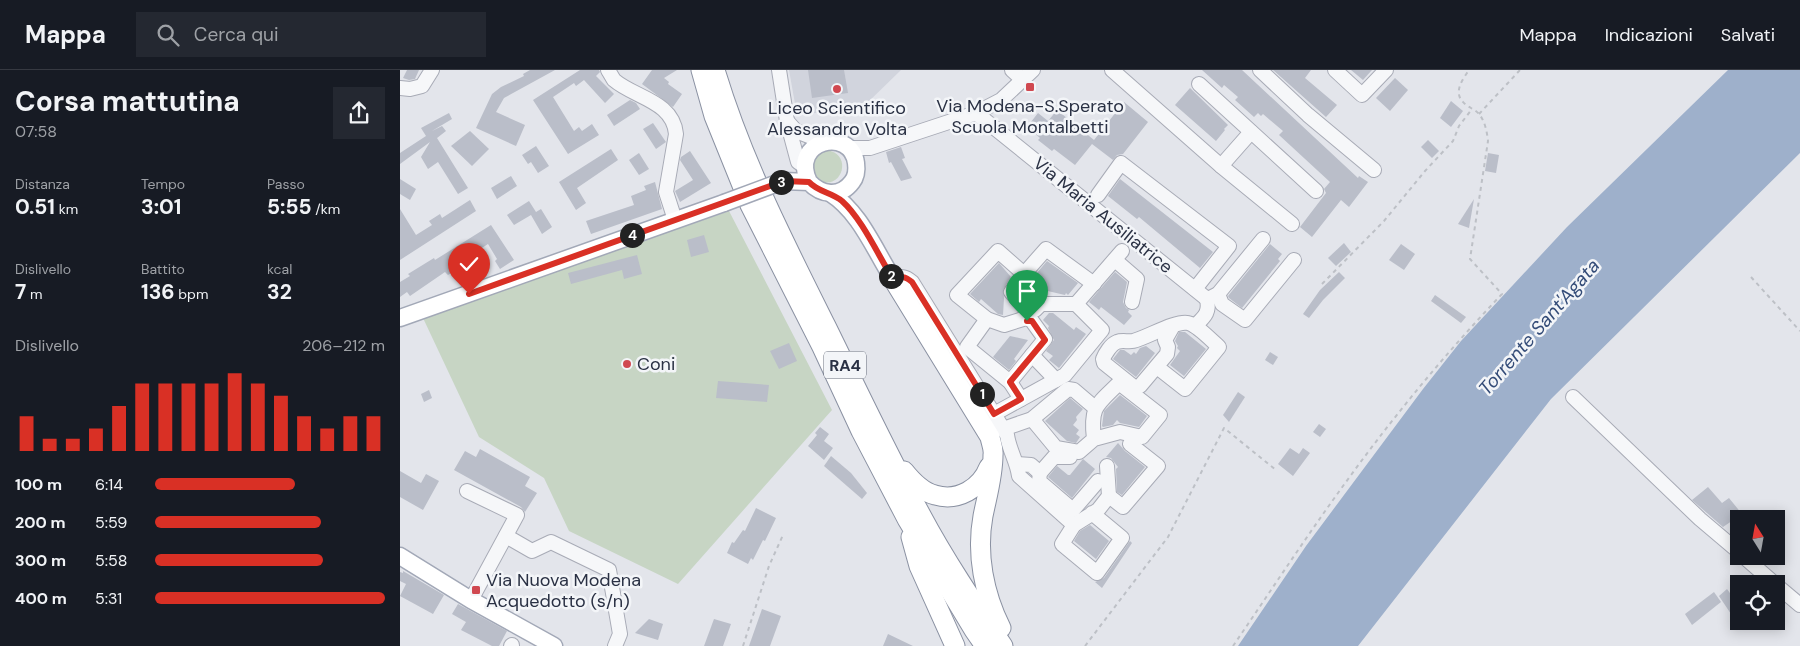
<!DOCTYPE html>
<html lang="it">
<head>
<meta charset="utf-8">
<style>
	body { margin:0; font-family:"DM Sans",sans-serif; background:#242831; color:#f1f3f6; height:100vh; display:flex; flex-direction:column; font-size:19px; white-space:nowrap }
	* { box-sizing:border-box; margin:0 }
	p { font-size:16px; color:#9ea1a6 }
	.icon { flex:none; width:28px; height:28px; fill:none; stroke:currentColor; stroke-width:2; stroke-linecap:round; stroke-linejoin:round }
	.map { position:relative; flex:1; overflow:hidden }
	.panel { display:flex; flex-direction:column; background:#171b24; width:400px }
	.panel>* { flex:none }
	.needle { width:32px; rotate:349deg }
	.controls { position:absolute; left:1330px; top:440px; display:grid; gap:10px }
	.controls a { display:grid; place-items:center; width:55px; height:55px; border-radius:0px; background:#171b24; box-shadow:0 2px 12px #0003; font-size:25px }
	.pin { position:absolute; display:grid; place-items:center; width:42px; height:42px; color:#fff; margin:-51px -21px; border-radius:50% 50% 50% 0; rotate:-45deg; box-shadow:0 0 5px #0007 }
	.pin .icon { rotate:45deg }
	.km { position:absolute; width:25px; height:25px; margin:-12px; border-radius:50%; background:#222; color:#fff; font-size:14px; line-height:25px; text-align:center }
	.round { display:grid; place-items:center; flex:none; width:52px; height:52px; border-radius:0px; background:#242831 }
	.summary { display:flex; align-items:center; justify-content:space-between; height:85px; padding:0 15px }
	h1 { font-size:28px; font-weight:700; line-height:38px }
	.stats { display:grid; grid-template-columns:repeat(3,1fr); gap:8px; height:85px; padding:5px 15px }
	.stats div { display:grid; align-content:center }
	.stats b { font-size:21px; font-weight:700 }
	.stats small { font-size:14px; font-weight:400 }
	.stats p { font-size:14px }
	.chart { height:140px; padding:10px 15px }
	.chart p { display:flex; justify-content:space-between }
	.chart svg { width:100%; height:90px; margin-top:5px; stroke:#d93025; stroke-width:6 }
	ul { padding:0 15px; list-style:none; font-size:16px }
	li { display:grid; grid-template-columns:80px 60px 1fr; align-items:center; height:38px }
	li i { height:12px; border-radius:6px; background:#d93025 }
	header { display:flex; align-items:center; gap:30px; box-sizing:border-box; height:70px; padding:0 25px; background:#171b24; border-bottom:1px solid #363941 }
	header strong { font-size:24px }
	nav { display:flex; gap:28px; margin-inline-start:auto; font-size:18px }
	.search { width:350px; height:45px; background:#242831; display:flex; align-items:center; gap:12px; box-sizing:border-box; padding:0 18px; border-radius:0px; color:#9ea1a6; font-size:19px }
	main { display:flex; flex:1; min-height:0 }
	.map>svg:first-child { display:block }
</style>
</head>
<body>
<header>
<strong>Mappa</strong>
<div class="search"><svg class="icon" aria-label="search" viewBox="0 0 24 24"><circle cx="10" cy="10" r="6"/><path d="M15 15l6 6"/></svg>Cerca qui</div>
<nav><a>Mappa</a><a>Indicazioni</a><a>Salvati</a></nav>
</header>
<main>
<section class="panel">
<div class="summary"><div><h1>Corsa mattutina</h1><p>07:58</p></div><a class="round"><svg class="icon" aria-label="share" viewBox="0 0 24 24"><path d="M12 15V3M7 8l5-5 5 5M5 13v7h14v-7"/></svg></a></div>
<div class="stats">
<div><p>Distanza</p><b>0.51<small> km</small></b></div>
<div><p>Tempo</p><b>3:01</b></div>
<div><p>Passo</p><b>5:55<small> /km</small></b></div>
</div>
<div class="stats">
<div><p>Dislivello</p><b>7<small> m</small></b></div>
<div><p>Battito</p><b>136<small> bpm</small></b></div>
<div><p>kcal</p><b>32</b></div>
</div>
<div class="chart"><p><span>Dislivello</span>206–212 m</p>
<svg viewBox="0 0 160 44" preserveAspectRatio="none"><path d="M5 44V27M15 44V38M25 44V38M35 44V33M45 44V22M55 44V11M65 44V11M75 44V11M85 44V11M95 44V6M105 44V11M115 44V17M125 44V27M135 44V33M145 44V27M155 44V27"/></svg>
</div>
<ul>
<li><b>100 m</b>6:14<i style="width:61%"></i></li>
<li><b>200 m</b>5:59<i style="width:72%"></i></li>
<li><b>300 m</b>5:58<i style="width:73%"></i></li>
<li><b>400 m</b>5:31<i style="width:100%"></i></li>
</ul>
</section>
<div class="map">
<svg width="1400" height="576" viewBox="0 0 1400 576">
	<rect width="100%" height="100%" fill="#e3e5eb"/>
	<polygon fill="#d1d4dd" points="389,0 501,0 462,38 397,45"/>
	<g fill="#c7d5c4">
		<path d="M426,80c29,3 15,45 -10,29l-5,-18 2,-4z"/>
		<polygon points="329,141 432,340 278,514 169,461 144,408 79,367 23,248"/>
	</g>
	<polygon fill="#9eb0cb" points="1328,0 1400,0 1400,83 1151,329 958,576 838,576 906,476 1023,319 1061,271 1167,157"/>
	<g fill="#babec9">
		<polygon points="7,0 19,0 15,9 9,10 3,8"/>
		<polygon points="130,0 155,0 104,28 96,42 125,55 116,76 76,58 92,24 101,17 124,6 123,4"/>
		<polygon points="180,0 199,0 200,2 196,6 214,24 205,33 184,10 176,16 174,13 153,27 174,61 179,57 182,61 192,54 199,65 168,84 133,30"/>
		<polygon points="252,0 277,0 264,8 269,12 268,14 282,24 273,37 242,14"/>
		<polygon points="408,0 444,0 448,23 412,28"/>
		<polygon points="802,0 842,0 958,108 959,106 968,112 949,137 941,130 912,167 900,157 926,123 924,119 930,112 879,65 883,61 863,44 861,46 858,43 854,47 835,30 838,27 824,15 822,18"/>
		<polygon points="873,0 911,0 905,8 937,35 926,47"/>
		<polygon points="951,0 972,0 963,10"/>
		<polygon points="995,8 1008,20 990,41 976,28"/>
		<polygon points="790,18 828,55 824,59 825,60 816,71 775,35"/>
		<polygon points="230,30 236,33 240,39 214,56 207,45"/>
		<polygon points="1051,31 1063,41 1051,57 1040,48"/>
		<polygon points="724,32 748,52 723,84 717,85 713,90 692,74 675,95 654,79 652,81 638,70 640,68 627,57 638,43 648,51 657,40 694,70"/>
		<polygon points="49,43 52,49 32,61 42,56 46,61 37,68 68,118 58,124 38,92 28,99 21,87 30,72 0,94 0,83 26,66 21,58"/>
		<polygon points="253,53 266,72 256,79 243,59"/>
		<polygon points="70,61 89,79 72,96 51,76"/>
		<polygon points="1028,70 1039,81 1032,88 1021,77"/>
		<polygon points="136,76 149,96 138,103 131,92 128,94 122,85"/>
		<polygon points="501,77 505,88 502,89 512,108 501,111 491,92 489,93 486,82"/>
		<polygon points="211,79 218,90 177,118 186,133 176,140 159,112"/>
		<polygon points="290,81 311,113 280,132 275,121 293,110 280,90 281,87"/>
		<polygon points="239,83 249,99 239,105 229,90"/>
		<polygon points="1088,83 1099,85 1096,103 1085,101"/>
		<polygon points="111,106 117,116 97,129 91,118"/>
		<polygon points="0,109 16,119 10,130 0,124"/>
		<polygon points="720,109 813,182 800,198 739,147 737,149 708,126"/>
		<polygon points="255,112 262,139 191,164 186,151 234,135 231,126 246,120 244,116"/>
		<polygon points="1074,129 1069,158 1058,154"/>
		<polygon points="70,130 76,141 0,190 0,139 16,165 32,155 29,151 40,144 42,148"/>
		<polygon points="129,131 136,142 141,139 152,157 142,164 131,145 114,155 107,145"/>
		<polygon points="91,155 114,190 100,199 95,191 97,189 88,174 54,196 56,200 48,205 45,202 10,226 7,222 0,227 0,212 10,206 8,204 34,188 35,190"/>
		<polygon points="304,165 309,182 291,187 287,170"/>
		<polygon points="944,173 951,182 936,196 928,188"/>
		<polygon points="870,174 882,184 878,189 880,191 842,238 829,228 828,226"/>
		<polygon points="1001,174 1015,184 1004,200 989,190"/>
		<polygon points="237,185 242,204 224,209 222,200 171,214 168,203"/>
		<polygon points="647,191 678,213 668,225 666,223 665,225 626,216"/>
		<polygon points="599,193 611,207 603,220 604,228 603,245 598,244 581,229 579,232 570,224"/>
		<polygon points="715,202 727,212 723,232 726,238 729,240 728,242 732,246 724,255 701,237 699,240 689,232"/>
		<polygon points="939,202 945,208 923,230 909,248 903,244 920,220"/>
		<polygon points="1035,225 1066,247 1061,253 1031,231"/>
		<polygon points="649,243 653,243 674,260 676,257 686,264 659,298 649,290 653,286 646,281 654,270 648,258 649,256 643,250"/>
		<polygon points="779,262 785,262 806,279 784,306 770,295 780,281 777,278 778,276 775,271"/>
		<polygon points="610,266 628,270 614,289 616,291 609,300 593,287"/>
		<polygon points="389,273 397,291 379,299 370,281"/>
		<polygon points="746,276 755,283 736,307 713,289 720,280 724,280 731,285 734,282 736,284 740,278"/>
		<polygon points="870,282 878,287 873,295 865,290"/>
		<polygon points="318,311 369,315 367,332 316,328"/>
		<polygon points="29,320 32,328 24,332 21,324"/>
		<polygon points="838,322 845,327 829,352 823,345"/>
		<polygon points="720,325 747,346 739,357 720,353 717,350 713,355 703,357 702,356 704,341"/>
		<polygon points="670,328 683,339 676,347 677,350 673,355 679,360 676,364 680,367 676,373 667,371 645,351"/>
		<polygon points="919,354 926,359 920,367 913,362"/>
		<polygon points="420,357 429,364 424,371 433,378 424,390 408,376 417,365 415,363"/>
		<polygon points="718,373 725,381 745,397 722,425 717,422 716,399 718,397 711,388 706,387"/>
		<polygon points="890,378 899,384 903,378 910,383 893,406 878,394"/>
		<polygon points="80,379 130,407 125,416 137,423 125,442 121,437 54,400 65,381 76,387"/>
		<polygon points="431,386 451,403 467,423 462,429 424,396"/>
		<polygon points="683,389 695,399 672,428 648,407 657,396 668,405 670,405"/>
		<polygon points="0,401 21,413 26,404 39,411 23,440 0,427"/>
		<polygon points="1308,417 1322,433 1329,428 1342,444 1323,457 1292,430"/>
		<polygon points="356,438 376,448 365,471 363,470 353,490 351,488 348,494 327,483 332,472 334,473 343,460 345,461"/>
		<polygon points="690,455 709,471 696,489 674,471 680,461"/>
		<polygon points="730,471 732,473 702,518 695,512 704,508"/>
		<polygon points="3,501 44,525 33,544 0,526 6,514 0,511 0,502 3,503"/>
		<polygon points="1327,519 1335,530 1339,527 1339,538 1331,544 1319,526"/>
		<polygon points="1314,522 1321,532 1292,555 1285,544"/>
		<polygon points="58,534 107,561 99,576 92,576 61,560 66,552 52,544"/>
		<polygon points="362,539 381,546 370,576 349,576"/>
		<polygon points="249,549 263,554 258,570 235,563"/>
		<polygon points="314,549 331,554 323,576 304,576"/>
		<polygon points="488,564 513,576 483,576"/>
	</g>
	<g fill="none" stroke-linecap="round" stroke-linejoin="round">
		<defs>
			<g id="minor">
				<path d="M208,0c2,3 4,7 6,10 21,18 59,21 62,54l-10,58 9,28"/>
				<polyline points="379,0 387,51 398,92 404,96"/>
				<polyline points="612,0 623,10"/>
				<polyline points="712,0 821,96 892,154"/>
				<polyline points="860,0 908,45 974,100"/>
				<polyline points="935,0 962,25 986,0"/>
				<polyline points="799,14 916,121"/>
				<polyline points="0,18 10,19 22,16 32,0"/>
				<polyline points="576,43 807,229"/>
				<polyline points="387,51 396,61 424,72"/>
				<polyline points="448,78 470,78 576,43 601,30 633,0"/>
				<polyline points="821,96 851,62"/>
				<polyline points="698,125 721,93 829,176 795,219"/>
				<polyline points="715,190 737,209 732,232"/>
				<path d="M493,209c8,-3 12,-3 19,3l95,153c2,15 10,26 12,41l55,49"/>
				<polyline points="818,224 822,234 845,250 894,190"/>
				<polyline points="810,228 818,224 863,169"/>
				<polyline points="676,234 722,181"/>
				<polyline points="625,238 611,222 624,204 646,179 694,214"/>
				<polyline points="587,249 567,277 610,312 621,329"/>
				<polyline points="623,249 604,255 587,249 557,225 598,181 624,204"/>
				<path d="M795,256c9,-9 15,-13 12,-27"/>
				<polyline points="632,285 656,310"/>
				<path d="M757,297l28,22 34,-42c-8,-7 -22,-22 -31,-24 -12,-3 -42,15 -55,18 -5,1 -11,-1 -16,1 -6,2 -12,12 -14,17l1,4 30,24 6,-1 27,-32 1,-7 -3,-7 8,-14"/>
				<polyline points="610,312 645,269 632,251"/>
				<polyline points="1173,327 1300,449 1339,482"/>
				<polyline points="594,344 665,305 702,260 676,234 641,234 635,240"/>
				<path d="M632,349l24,29 23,4 15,-13 26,-7 22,5 18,-22 -41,-32c-22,22 -29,23 -25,56"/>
				<polyline points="603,359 632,349 668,319 674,320 694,337"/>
				<polyline points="670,387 654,387 640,403 639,411 673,440 698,411"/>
				<polyline points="617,394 631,395 640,403"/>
				<polyline points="67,421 117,445 71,530"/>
				<polyline points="709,426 723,437 758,396 730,374"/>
				<polyline points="692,443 722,468 697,503 662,474 674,455 698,440 709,426 707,396"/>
				<polyline points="106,466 132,481 151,472 209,500 220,564 215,576"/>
				<polyline points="1343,486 1375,514"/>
				<polyline points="1376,515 1400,535"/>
				<polyline points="111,576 112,575"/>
			</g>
			<g id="major">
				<path d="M383,111l26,1c12,13 31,16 43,0 4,-5 5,-12 4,-19 -5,-37 -67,-23 -47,19"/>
				<path d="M430,123c30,19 44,56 63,86"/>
				<polyline points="0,248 324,133"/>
				<polyline points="0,486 71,530 154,576"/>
			</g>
			<g id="highway">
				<polyline points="301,0 314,46 350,135 422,277 461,361 507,449 574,560 585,576"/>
				<path d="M315,0c27,90 69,172 111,256 31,63 61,127 95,189 24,45 53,88 82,131"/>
				<path d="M493,209l97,158c1,6 4,12 3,18 0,21 -6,41 -10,61 -7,38 1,78 18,112"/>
				<path d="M504,401c8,10 18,21 31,24 23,7 46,-7 54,-28"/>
				<polyline points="511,467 519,496 555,576"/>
			</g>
		</defs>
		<use href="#minor" stroke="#a8abb6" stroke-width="16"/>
		<use href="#major" stroke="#a2a8b7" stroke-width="19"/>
		<use href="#highway" stroke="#8a91a2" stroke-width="21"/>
		<g stroke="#bdc0c6" stroke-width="2" stroke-dasharray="4 4" stroke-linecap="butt">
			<polyline points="1079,44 1120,0"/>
			<polyline points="1351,207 1400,261"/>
			<polyline points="922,214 984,151 1025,101 1053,71 1059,56 1072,39"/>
			<polyline points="343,576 369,496 383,465"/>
			<polyline points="685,576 768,467 824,358 876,400"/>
			<path d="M833,576c35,-51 69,-103 105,-153 50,-70 105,-137 164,-199l-32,-35 18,-118c-1,-9 -3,-20 -9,-27 -4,-5 -12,-7 -16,-12 -10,-10 0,-23 6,-32"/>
		</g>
		<use href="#minor" stroke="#f6f7f9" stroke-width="14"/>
		<use href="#major" stroke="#fff" stroke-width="16"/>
		<use href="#highway" stroke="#fff" stroke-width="19"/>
		<defs>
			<polyline id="major-bridge" points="324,133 383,111"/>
		</defs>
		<use href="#major-bridge" stroke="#a2a8b7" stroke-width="19" stroke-linecap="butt"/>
		<use href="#major-bridge" stroke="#fff" stroke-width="16"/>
	</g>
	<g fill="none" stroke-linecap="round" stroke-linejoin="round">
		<defs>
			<path id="route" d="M69,224l315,-113 25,1c9,10 22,10 33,19 20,18 36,54 51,78 8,-3 12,-3 19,3l82,132 27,-15 -11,-17 35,-42 -13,-19h-5"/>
		</defs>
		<use href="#route" stroke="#fff" stroke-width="10"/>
		<use href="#route" stroke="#d93025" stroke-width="6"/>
	</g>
	<g fill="#d04850" stroke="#f3f5f8" stroke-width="2">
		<rect x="625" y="12" width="10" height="10" rx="2.5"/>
		<circle cx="437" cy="19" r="5"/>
		<circle cx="227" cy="294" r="5"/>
		<rect x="71" y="515" width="10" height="10" rx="2.5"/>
	</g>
	<g text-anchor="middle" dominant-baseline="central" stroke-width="5" stroke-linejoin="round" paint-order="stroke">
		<rect fill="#f3f5f8" stroke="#666c7a" stroke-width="1" x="424" y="281.5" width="42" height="27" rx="4"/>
		<g font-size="16" font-weight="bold" fill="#2a3144">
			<text x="445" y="295">RA4</text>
		</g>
		<g font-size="18" fill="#2a3144" stroke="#f3f5f8">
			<text x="630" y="36">Via Modena-S.Sperato<tspan x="630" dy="21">Scuola Montalbetti</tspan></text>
			<text x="437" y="38">Liceo Scientifico<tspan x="437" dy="21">Alessandro Volta</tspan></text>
			<text x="237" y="294" text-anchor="start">Coni</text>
			<text x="86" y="510" text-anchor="start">Via Nuova Modena<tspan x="86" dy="21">Acquedotto (s/n)</tspan></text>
		</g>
		<g font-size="18" fill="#2a3144" stroke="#f3f5f8">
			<text transform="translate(703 145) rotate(39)">Via Maria Ausiliatrice</text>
		</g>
		<g font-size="19" font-style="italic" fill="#344c78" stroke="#f3f5f8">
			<text transform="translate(1139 257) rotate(-49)">Torrente Sant'Agata</text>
		</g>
	</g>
</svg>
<div class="controls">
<a><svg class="needle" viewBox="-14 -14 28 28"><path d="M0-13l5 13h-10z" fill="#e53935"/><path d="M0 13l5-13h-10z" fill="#9ea1a6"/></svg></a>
<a><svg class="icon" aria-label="locate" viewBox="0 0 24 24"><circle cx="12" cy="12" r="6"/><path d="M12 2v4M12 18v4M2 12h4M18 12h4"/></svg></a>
</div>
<div class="pin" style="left:627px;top:251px;background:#1e9e55"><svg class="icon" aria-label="arrive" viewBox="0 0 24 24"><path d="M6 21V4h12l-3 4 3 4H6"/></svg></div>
<div class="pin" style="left:69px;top:224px;background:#d93025"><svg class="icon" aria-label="check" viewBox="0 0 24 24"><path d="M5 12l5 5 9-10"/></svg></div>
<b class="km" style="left:582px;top:324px">1</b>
<b class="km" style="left:491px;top:206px">2</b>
<b class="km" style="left:381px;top:112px">3</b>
<b class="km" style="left:232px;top:165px">4</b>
</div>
</main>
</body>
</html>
